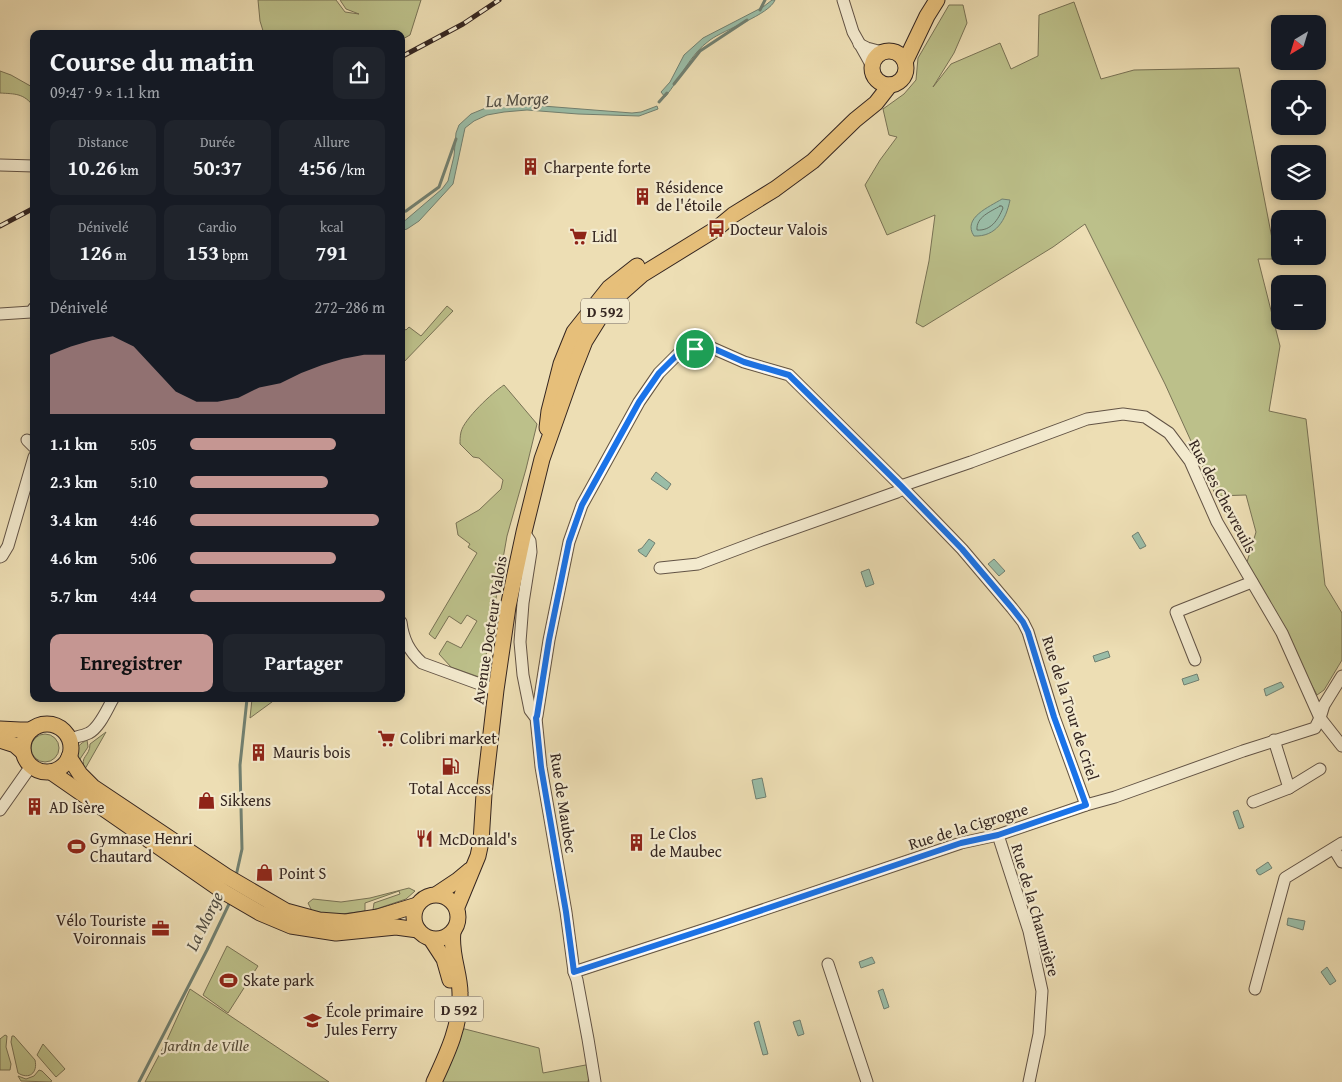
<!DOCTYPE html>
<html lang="fr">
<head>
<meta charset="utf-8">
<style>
	body { margin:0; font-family:"Gentium Book Plus",serif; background:#20242c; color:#f1f3f6; height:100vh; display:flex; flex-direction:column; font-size:19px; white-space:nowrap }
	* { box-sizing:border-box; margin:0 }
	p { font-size:16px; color:#9ea1a6 }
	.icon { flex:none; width:28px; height:28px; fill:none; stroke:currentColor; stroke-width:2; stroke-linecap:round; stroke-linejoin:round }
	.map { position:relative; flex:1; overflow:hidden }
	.drawer { position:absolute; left:30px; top:30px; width:375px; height:672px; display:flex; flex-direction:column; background:#171b24; border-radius:10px; box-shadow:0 2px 8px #0003 }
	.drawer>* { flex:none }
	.needle { width:32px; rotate:218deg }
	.tools { position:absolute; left:1271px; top:15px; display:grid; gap:10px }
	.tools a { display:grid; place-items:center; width:55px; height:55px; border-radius:10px; background:#171b24; box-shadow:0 2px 8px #0003; font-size:25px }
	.pin { position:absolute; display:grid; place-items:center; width:42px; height:42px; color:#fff; margin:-21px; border:2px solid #fff; border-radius:50%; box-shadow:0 1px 5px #0007 }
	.round { display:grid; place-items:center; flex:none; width:52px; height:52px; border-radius:10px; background:#20242c }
	.summary { display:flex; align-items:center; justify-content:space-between; height:85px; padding:0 20px }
	h1 { font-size:28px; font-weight:700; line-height:38px }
	.stats { display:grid; grid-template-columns:repeat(3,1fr); gap:8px; height:85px; padding:5px 20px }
	.stats div { display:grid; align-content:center; border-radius:10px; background:#20242c; text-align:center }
	.stats b { font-size:21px; font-weight:700 }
	.stats small { font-size:14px; font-weight:400 }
	.stats p { font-size:14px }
	.chart { height:140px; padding:10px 20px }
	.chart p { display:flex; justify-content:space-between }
	.chart svg { width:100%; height:90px; margin-top:5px; fill:#c59692; opacity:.7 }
	.button { display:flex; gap:10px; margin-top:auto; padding:10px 20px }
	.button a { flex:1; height:58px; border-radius:10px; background:#c59692; color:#111; font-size:20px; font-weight:700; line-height:58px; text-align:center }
	.button a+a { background:#20242c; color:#f1f3f6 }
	ul { padding:0 20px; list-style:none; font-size:16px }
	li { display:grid; grid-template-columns:80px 60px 1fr; align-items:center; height:38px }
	li i { height:12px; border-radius:6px; background:#c59692 }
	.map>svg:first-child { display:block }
</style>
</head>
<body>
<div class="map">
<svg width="1342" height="1082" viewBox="0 0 1342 1082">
	<rect width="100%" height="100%" fill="#eddeb4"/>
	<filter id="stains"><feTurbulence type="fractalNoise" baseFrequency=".004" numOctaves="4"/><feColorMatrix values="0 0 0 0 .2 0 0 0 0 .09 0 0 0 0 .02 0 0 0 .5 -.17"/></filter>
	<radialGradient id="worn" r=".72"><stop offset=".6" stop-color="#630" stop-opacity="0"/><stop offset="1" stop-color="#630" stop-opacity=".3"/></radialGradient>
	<g fill="#bcc08a" stroke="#787255">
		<polygon points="258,0 336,0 345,12 359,14 346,9 340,0 421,0 410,35 401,40 401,34 264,34 260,21"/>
		<polygon points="1074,2 1101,79 1134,70 1239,68 1276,259 1258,259 1280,346 1269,411 1306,419 1325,585 1342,613 1342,660 1324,690 1317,695 1247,562 1256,532 1246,495 1216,496 1165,384 1085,224 1053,247 923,327 916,323 929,261 935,215 887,235 865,185 880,160 897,137 889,135 883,109 904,94 916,80 918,58 949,5 963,5 967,23 954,53 933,87 951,64 1000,43 1011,69 1038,56 1039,15"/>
		<path d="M0,71l11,4 23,13v19c-10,-14 -19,-13 -34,-14z"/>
		<polygon points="447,306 453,311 401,365 401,327 406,330 409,327 421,336"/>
		<path d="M504,385l33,39 -11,45 -19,67 -25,142 -31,-11 -12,-13 8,-13 14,7 16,-27 -10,-6 -6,9 -12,-8 -14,23 -6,-5 48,-81 -9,-6 2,-3 -12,-9 -2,-12 23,-13 22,-21 2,-9 -24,-22 -6,-1 -13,-13c0,-3 0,-8 1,-12 3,-13 31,-39 43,-47z"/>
		<polygon points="252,699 276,699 250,718"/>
		<path d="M106,732l-21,37c-6,-13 5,-12 5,-25z"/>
		<circle cx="45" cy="748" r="14"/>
		<path d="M87,740l1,7 -8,12v8c-5,-12 -7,-20 7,-27z"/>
		<polygon points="409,888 415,891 406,899 373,910 374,903 400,894 399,891 365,903 365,911 334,915 312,911 308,903 313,899 341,902 370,898"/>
		<polygon points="227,946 258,966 228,1013 203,995"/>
		<polygon points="190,989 329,1082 145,1082 167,1040"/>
		<polygon points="461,1028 539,1048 543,1073 591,1064 588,1082 439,1082"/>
		<polygon points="5,1035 7,1036 6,1047 11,1064 10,1070 0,1070 0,1039"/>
		<path d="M12,1036h2l21,24c3,13 -6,20 -17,13l-7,-31z"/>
		<polygon points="43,1044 65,1069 56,1077 37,1055"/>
		<polygon points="39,1070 42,1071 52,1081 50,1082 21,1081 18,1076 26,1079 34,1076"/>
	</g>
	<g fill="#9abda7" stroke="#718071">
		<path d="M772,0h3c-6,15 -50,29 -65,40 -20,14 -29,38 -45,57l-4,-5 9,-10 14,-27 19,-17 60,-31z"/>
		<polygon points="493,105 507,107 530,105 632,113 641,112 657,106 658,109 639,116 578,114 527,110 504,112 487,115 474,121 465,128 453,184 419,221 407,229 401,231 401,224 442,189 448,181 454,156 456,133 459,125 471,114"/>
		<path d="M1002,199l8,1c-4,20 -14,37 -36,36 -12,-18 15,-29 28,-37z"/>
		<polygon points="656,472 671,484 667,490 651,479"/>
		<polygon points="1138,532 1146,546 1140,549 1132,536"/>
		<polygon points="649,539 655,543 646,557 639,552 638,550 642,548"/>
		<polygon points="994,559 1005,571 999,576 988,564"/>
		<polygon points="869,569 874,584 866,587 861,572"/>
		<polygon points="1108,651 1110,657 1095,662 1093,656"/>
		<polygon points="1197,674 1199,680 1184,685 1182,679"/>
		<polygon points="1281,682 1284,687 1266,696 1264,689"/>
		<polygon points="762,778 766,797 756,799 752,780"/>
		<polygon points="1238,810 1244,827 1239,829 1233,812"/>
		<polygon points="1268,862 1272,868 1260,875 1258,874 1256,870"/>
		<polygon points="1288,918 1305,921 1303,930 1287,925"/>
		<polygon points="872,957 875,963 861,968 859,962"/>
		<polygon points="1327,967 1336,981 1330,985 1321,972"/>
		<polygon points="883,989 889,1007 884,1009 878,991"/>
		<polygon points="800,1020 804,1034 798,1036 793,1022"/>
		<polygon points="759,1021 768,1054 763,1055 754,1023"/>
	</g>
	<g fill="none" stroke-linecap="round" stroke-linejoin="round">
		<path stroke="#677164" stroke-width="1" d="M1000,206h2l1,2c-5,12 -12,23 -26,22 -1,-13 13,-18 23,-24z"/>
		<g stroke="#718071" stroke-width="3">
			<polyline points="760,10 765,0"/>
			<polyline points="674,84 700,51 747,20"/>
			<polyline points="659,102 667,93"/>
			<polyline points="401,212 406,211 439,187 456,139"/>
			<polyline points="236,876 242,849 240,765 247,699"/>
			<polyline points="139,1082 207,950 230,902"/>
		</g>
		<defs>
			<g id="minor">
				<polyline points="843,0 853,32 872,66"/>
				<polyline points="859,44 867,48 882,52"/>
				<polyline points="0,165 34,166"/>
				<polyline points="0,314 31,312 34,308"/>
				<polyline points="27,440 34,447"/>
				<polyline points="901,486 971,462 1087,419 1123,414 1145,417 1169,433 1190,461 1217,522 1282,633 1320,718 1342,746"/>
				<polyline points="524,532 530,541 531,552 523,603 520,642 523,675 530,710 536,718 541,767 566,912 574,972 577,980 588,1039 595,1082"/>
				<polyline points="0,557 2,556 8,546 34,457"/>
				<polyline points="660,568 698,564 759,541 897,492 903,489"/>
				<path d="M401,622c2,17 8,29 21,41l74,27"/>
				<polyline points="1195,660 1176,612 1252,582"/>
				<polyline points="536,718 537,716 549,640 569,542 582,505 639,402 659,373 678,354 695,349 710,347 744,362 789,375 901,486 962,549 1012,608 1023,622 1028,632 1054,717 1086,805"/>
				<path d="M69,739c6,-2 14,-3 20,-6 11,-6 18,-24 24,-34"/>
				<polyline points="1274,740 1289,788"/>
				<polyline points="1253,802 1289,788 1320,769"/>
				<polyline points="0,810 31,766"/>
				<polyline points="998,835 1029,931 1042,991 1039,1034 1029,1082"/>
				<polyline points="1334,849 1342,862"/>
				<polyline points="828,964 867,1082"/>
				<polyline points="574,972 715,926 961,843 998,835 1086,805 1115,797 1243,751 1315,728 1320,718 1324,705 1342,676"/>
				<polyline points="1255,989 1285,878 1342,843"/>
			</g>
			<g id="major">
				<circle cx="889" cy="68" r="17"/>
				<polyline points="905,62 927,16 937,0"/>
				<polyline points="547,428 549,411 561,364 574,332 609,288 637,266"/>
				<circle cx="47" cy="748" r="24"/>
				<polyline points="0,729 20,730 31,730"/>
				<polyline points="0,740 15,745 23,752"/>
				<polyline points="69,757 80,774 93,787 226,876 286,911 319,920 346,922 378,917 417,905"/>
				<polyline points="51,772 224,892 260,913 291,926 336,933 396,927 418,930"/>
				<polyline points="437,894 458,880 470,870"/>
				<circle cx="436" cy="917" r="22"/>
				<polyline points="457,907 478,856 481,842 484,794 496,690 508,607 524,532 542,459 572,374 585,341 600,317 617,297 643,274 716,229 733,215 775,189 813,161 855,120 876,103 890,85"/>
				<polyline points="431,939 444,959 450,980"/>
				<path d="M434,1082c13,-28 27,-57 26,-89 0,-20 -10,-40 -7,-61"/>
			</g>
		</defs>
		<use href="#minor" stroke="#625345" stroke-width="13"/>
		<use href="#major" stroke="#342520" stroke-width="17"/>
		<use href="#minor" stroke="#f3eace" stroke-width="11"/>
		<use href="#major" stroke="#e6bf7a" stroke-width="15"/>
		<defs>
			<g id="rail">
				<polyline points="401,57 463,24 499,0"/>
				<polyline points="0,226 34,208"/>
			</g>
		</defs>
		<use href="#rail" stroke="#342520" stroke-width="5"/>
		<use href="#rail" stroke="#f3eace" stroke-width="3" stroke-dasharray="9" stroke-linecap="butt"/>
	</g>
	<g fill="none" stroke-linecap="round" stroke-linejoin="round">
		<defs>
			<polygon id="route" points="710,347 744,362 789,375 901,486 962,549 1012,608 1023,622 1028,632 1054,717 1086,805 998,835 961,843 715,926 574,972 566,912 541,767 536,718 537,716 549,640 569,542 582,505 639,402 659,373 678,354 695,349"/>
		</defs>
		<use href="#route" stroke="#fff" stroke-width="10"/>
		<use href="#route" stroke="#1a73e8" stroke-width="6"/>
	</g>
	<defs>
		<symbol id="building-bare" viewBox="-9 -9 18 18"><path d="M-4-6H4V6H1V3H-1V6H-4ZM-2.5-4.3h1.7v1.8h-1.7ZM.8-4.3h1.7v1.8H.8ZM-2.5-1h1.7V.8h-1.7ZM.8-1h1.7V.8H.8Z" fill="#8f2418" stroke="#f3eace" stroke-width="2.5" paint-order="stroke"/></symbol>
		<symbol id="bus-bare" viewBox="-9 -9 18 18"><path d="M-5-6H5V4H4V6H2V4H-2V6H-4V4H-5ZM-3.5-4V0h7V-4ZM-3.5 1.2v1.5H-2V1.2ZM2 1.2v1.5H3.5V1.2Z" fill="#8f2418" stroke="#f3eace" stroke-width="2.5" paint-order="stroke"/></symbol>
		<symbol id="supermarket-bare" viewBox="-9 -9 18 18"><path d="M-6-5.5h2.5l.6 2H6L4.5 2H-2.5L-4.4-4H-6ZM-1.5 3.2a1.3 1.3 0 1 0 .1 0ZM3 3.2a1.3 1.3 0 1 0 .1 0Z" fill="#8f2418" stroke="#f3eace" stroke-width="2.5" paint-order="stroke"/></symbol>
		<symbol id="fuel-bare" viewBox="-9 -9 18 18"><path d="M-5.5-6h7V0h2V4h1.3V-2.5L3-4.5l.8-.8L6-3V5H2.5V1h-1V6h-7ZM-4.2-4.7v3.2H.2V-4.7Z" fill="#8f2418" stroke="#f3eace" stroke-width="2.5" paint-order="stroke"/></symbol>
		<symbol id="shop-bare" viewBox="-9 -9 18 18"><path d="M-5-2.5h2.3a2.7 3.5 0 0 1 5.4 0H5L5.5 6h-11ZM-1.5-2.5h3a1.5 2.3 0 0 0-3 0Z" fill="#8f2418" stroke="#f3eace" stroke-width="2.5" paint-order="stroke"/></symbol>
		<symbol id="restaurant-bare" viewBox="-9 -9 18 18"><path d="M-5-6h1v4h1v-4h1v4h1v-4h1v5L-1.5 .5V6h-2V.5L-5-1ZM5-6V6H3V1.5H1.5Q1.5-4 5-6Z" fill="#8f2418" stroke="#f3eace" stroke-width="2.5" paint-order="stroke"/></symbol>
		<symbol id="stadium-bare" viewBox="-9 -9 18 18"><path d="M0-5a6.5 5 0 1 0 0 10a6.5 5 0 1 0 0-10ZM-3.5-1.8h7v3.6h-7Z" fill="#8f2418" stroke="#f3eace" stroke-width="2.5" paint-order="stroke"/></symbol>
		<symbol id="office-bare" viewBox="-9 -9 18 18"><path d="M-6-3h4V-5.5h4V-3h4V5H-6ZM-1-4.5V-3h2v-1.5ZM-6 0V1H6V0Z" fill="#8f2418" stroke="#f3eace" stroke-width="2.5" paint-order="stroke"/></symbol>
		<symbol id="school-bare" viewBox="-9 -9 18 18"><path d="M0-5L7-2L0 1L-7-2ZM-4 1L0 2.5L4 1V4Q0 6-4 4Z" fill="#8f2418" stroke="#f3eace" stroke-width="2.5" paint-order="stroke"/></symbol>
	</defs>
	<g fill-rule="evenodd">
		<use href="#building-bare" x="518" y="154" width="25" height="25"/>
		<use href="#building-bare" x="630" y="184" width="25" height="25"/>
		<use href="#bus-bare" x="704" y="216" width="25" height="25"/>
		<use href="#supermarket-bare" x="566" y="224" width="25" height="25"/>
		<use href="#supermarket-bare" x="374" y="726" width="25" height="25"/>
		<use href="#building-bare" x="246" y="740" width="25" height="25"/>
		<use href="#fuel-bare" x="438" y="754" width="25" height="25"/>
		<use href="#shop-bare" x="194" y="788" width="25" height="25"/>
		<use href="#building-bare" x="22" y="794" width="25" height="25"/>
		<use href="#restaurant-bare" x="412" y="826" width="25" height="25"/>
		<use href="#building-bare" x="624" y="830" width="25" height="25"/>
		<use href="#stadium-bare" x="64" y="834" width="25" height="25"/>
		<use href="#shop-bare" x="252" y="860" width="25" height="25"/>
		<use href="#office-bare" x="148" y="916" width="25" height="25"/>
		<use href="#stadium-bare" x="216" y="968" width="25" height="25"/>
		<use href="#school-bare" x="300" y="1008" width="25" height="25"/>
	</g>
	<g text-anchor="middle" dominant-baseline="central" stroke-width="4.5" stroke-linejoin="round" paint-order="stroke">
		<g fill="#f3eace" stroke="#6d6054" stroke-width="1">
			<rect x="581" y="298.5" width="48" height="25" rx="4"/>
			<rect x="435" y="996.5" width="48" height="25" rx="4"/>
		</g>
		<g font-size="15" font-weight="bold" fill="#342520">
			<text x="605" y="311">D 592</text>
			<text x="459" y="1009">D 592</text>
		</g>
		<g font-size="16" fill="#342520" stroke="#f3eace" text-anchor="start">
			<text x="544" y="167">Charpente forte</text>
			<text x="656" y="187">Résidence<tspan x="656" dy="18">de l'étoile</tspan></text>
			<text x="730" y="229">Docteur Valois</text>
			<text x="592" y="236">Lidl</text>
			<text x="400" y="738">Colibri market</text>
			<text x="273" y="752">Mauris bois</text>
			<text x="450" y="788" text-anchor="middle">Total Access</text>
			<text x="220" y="800">Sikkens</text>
			<text x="49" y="807">AD Isère</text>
			<text x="650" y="833">Le Clos<tspan x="650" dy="18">de Maubec</tspan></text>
			<text x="90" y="838">Gymnase Henri<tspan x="90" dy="18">Chautard</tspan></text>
			<text x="439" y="839">McDonald's</text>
			<text x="279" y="873">Point S</text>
			<text x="146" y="920" text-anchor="end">Vélo Touriste<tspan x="146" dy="18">Voironnais</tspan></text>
			<text x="243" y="980">Skate park</text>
			<text x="326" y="1011">École primaire<tspan x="326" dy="18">Jules Ferry</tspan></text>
		</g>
		<g font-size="16" fill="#342520" stroke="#f3eace">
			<text transform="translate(1223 496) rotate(62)">Rue des Chevreuils</text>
			<text transform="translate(489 630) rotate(-81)">Avenue Docteur Valois</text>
			<text transform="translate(1071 708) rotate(72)">Rue de la Tour de Criel</text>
			<text transform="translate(564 803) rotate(81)">Rue de Maubec</text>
			<text transform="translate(968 826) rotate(-17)">Rue de la Cigrogne</text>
			<text transform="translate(1036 910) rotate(74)">Rue de la Chaumière</text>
		</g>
		<g font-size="16" font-style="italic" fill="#564c3a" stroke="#f3eace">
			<text x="206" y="1045">Jardin de Ville</text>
		</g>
		<g font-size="18" font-style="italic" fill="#4e4b42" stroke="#f3eace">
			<text transform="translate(517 99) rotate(-3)">La Morge</text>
			<text transform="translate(204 921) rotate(-64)">La Morge</text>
		</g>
	</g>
	<rect width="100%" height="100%" filter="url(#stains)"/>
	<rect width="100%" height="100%" fill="url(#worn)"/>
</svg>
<div class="tools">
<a><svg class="needle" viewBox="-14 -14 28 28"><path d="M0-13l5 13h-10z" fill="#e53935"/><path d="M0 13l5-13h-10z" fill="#9ea1a6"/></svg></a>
<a><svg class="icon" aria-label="locate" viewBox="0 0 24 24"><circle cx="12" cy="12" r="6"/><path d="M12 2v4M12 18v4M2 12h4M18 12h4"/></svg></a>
<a><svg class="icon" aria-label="layers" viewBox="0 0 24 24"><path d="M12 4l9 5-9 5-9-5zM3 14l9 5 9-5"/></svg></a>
<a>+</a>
<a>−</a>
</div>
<div class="pin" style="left:695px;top:349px;background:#1e9e55"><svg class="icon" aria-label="arrive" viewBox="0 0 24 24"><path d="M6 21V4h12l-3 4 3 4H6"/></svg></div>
<section class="drawer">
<div class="summary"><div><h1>Course du matin</h1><p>09:47 · 9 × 1.1 km</p></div><a class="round"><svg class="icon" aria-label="share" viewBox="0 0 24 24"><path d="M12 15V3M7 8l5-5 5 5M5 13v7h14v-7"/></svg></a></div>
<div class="stats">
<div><p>Distance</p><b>10.26<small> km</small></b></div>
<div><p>Durée</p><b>50:37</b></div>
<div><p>Allure</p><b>4:56<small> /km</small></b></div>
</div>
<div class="stats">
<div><p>Dénivelé</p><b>126<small> m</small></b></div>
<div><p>Cardio</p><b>153<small> bpm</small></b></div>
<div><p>kcal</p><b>791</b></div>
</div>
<div class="chart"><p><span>Dénivelé</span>272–286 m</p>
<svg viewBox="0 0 160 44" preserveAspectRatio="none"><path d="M0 44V15L10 11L20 8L30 6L40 11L50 22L60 33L70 38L80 38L90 36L100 31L110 29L120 24L130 20L140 17L150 15L160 15V44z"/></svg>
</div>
<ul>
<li><b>1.1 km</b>5:05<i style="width:75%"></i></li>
<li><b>2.3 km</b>5:10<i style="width:71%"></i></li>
<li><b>3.4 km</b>4:46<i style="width:97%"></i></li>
<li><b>4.6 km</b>5:06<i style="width:75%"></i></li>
<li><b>5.7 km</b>4:44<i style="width:100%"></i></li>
</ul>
<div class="button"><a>Enregistrer</a><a>Partager</a></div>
</section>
</div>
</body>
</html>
